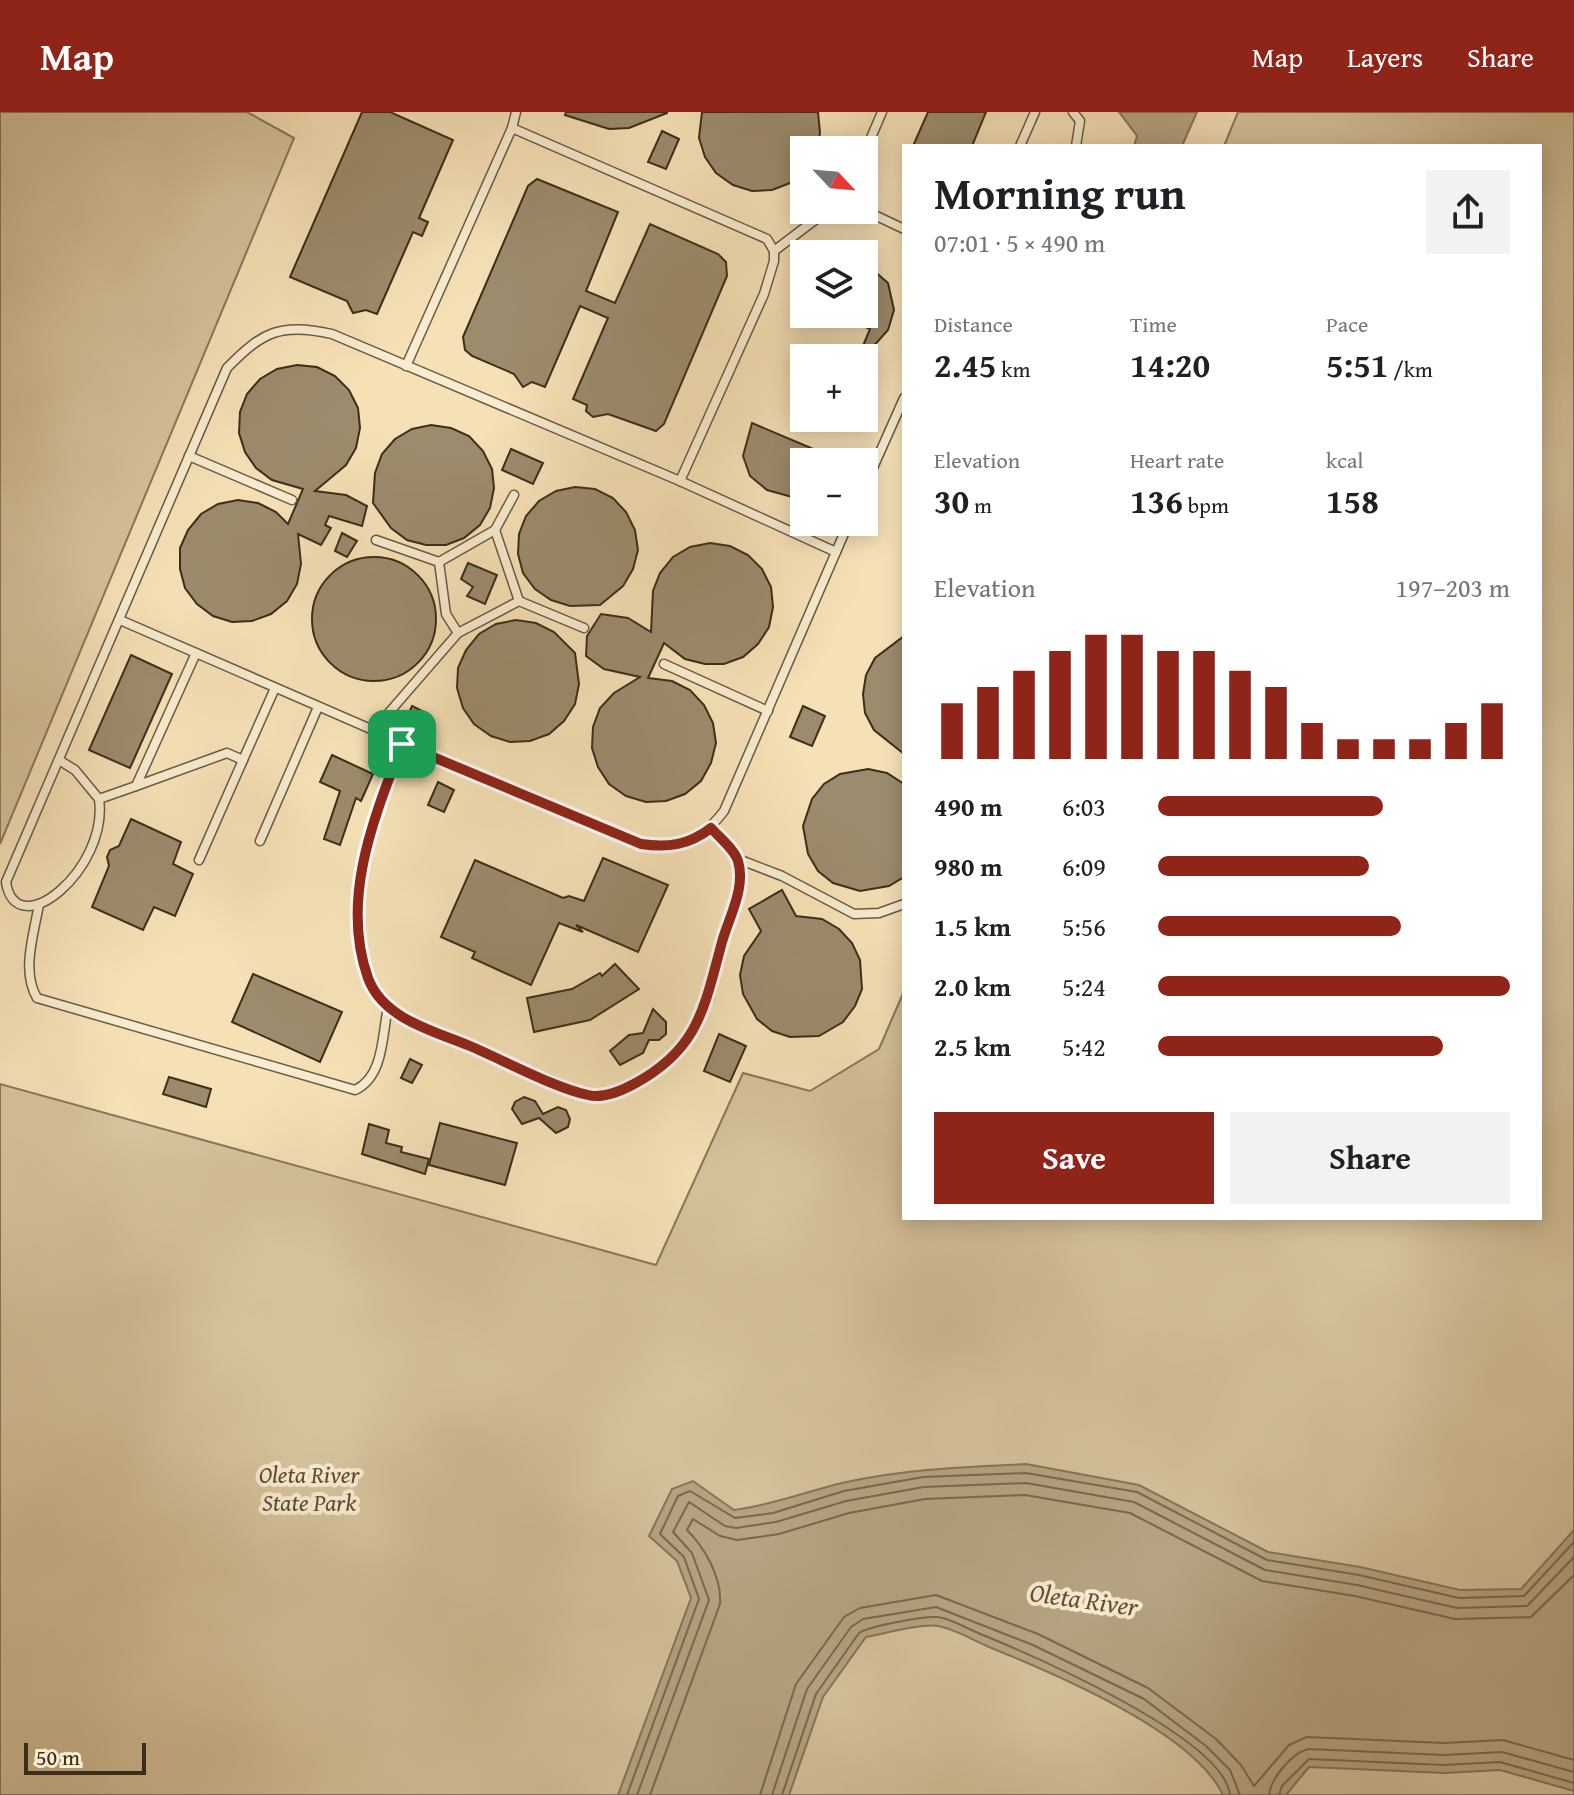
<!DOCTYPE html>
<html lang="en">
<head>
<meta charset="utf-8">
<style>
	body { margin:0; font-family:"Gentium Book Plus",serif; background:#f2f2f2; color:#202124; height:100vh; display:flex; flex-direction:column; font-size:30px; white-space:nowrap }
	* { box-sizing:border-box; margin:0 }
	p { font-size:26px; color:#757577 }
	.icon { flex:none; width:44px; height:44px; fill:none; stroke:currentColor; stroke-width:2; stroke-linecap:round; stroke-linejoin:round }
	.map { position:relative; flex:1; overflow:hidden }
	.panel { position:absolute; left:902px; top:32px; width:640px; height:1076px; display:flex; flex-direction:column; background:#fff; border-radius:0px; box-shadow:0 4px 20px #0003 }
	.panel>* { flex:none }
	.needle { width:52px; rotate:116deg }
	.controls { position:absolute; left:790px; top:24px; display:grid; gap:16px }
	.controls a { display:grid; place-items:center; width:88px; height:88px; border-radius:0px; background:#fff; box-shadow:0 4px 20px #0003; font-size:40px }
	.scale { position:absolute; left:24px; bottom:20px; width:122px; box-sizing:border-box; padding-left:8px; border:4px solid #3b2e1b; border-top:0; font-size:22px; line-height:28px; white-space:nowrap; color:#3b2e1b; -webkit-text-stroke:6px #f9ecd0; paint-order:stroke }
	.pin { position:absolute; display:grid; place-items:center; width:68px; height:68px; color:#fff; margin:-34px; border-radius:16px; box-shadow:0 4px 12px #0006 }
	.round { display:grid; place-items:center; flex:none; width:84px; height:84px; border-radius:0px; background:#f2f2f2 }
	.headline { display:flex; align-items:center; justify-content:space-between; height:136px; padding:0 32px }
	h1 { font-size:44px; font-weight:700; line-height:60px }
	.figures { display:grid; grid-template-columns:repeat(3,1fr); gap:12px; height:136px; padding:8px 32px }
	.figures div { display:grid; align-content:center }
	.figures b { font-size:34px; font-weight:700 }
	.figures small { font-size:22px; font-weight:400 }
	.figures p { font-size:22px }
	.chart { height:224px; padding:16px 32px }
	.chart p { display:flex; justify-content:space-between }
	.chart svg { width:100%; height:144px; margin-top:8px; stroke:#8f2418; stroke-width:6 }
	.button { display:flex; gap:16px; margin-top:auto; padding:16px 32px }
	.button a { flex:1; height:92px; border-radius:0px; background:#8f2418; color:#fff; font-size:32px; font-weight:700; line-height:92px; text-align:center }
	.button a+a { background:#f2f2f2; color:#202124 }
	ul { padding:0 32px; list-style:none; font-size:26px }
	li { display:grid; grid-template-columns:128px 96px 1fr; align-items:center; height:60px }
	li i { height:20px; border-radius:10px; background:#8f2418 }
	header { display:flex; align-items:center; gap:48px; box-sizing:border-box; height:112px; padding:0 40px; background:#8f2418; color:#fff }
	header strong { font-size:38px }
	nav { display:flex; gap:44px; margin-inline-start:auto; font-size:28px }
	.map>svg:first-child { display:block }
</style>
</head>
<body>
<header>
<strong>Map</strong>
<nav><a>Map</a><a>Layers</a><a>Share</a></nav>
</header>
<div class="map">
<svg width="1574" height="1683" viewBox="0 0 1574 1683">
	<rect width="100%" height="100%" fill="#f6e1b7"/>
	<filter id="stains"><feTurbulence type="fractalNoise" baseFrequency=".0025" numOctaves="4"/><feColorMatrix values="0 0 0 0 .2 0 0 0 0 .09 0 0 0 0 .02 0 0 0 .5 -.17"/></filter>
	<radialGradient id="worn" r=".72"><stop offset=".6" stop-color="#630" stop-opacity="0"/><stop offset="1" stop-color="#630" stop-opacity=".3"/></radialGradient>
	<g fill="#d6c39c" stroke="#88785c" stroke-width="2">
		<polygon points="0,0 247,0 294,26 0,732"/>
		<polygon points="1238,0 1574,0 1574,1683 0,1683 0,972 656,1153 743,961 810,979 879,937 904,879 904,1106 1540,1106 1540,34 1224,34"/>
	</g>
	<g fill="#b6a482" stroke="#857559" stroke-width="2">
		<polygon points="1119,0 1197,0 1182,34 1134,34 1137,24"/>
		<path d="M1026,1352l113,21 129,67 92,15 100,23 61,-1 53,-59v261l-74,-21 -55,3 -136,-6 -23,28h-63c-29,-63 -170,-122 -234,-148 -16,-7 -34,-18 -51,-21 -16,-3 -55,8 -72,11l-43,60 -34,98h-171l73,-197 -14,-37 -28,-25 23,-47 21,-8 41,29c38,-5 71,-18 108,-27 61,-14 122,-16 184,-19z"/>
	</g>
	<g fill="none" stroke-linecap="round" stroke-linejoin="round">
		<g stroke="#78694e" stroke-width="2">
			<polyline points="627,1683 699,1487 684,1445 660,1422 678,1384 690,1379 735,1406 773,1401 844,1379 923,1365 1026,1361 1137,1380 1267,1448 1359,1463 1459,1486 1524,1484 1574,1430"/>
			<polyline points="637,1683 709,1488 692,1441 673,1420 689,1390 725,1414 736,1416 776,1410 846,1389 924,1375 1026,1371 1134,1390 1265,1458 1357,1473 1457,1496 1527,1494 1574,1445"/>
			<path d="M650,1683l70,-191c2,-26 -15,-56 -33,-74l6,-11 27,17 17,4 42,-6 70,-21 76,-14 100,-4 105,18 132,68 93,15 100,23 76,-2 43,-42"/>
			<polyline points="760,1683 796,1572 844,1505 860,1496 936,1483 1038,1522 1148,1576 1216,1627 1241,1653 1254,1674 1289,1633 1307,1625 1444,1631 1503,1628 1574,1648"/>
			<polyline points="772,1683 807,1577 851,1515 863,1507 936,1495 1033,1533 1144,1587 1206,1634 1230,1658 1240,1683"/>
			<path d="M782,1683l34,-101 43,-61c11,-7 64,-17 78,-16 14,1 32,13 46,18 51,21 241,103 247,160"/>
			<path d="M1269,1683c2,-17 22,-41 39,-46l136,6 58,-3 72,20"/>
			<polyline points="1279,1683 1282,1674 1309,1647 1444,1653 1500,1650 1574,1671"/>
		</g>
	</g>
	<g fill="#9c8b6c" stroke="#3b2e1b" stroke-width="2">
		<polygon points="362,0 390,0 453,28 419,106 428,110 422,124 413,120 377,202 366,198 353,201 347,189 290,165"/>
		<polygon points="566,0 667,0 667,1 629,16 609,17 565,3"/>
		<polygon points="702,0 818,0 820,21 817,38 804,38 804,60 790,71 772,78 752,79 733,73 716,61 705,45 699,26"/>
		<polygon points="928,0 986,0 972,34 913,34"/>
		<polygon points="662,19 679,27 666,57 648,50"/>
		<polygon points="537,67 618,100 586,179 615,191 650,112 718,142 726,150 727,164 664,312 656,319 608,302 593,305 586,299 587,293 573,287 608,206 580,194 545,275 532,270 523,275 514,262 472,244 465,238 463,225 528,74"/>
		<polygon points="864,150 888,171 894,198 888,218 863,246 858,246 870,217 835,202 864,202"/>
		<polygon points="297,253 317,255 335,264 349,278 358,296 360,316 356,336 346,353 315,379 346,383 367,394 362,414 329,404 325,413 331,416 321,433 298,422 301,452 297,472 287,489 271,502 252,509 232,510 213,504 197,492 185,476 180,457 180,436 188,418 201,402 218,392 238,388 258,391 276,400 288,412 303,377 272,368 256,356 245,340 239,321 240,300 247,282 260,267 277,257"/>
		<polygon points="752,311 844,350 804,350 804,380 792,385 767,378 750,364 743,344"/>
		<polygon points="431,313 451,316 469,324 483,339 492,357 494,376 490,396 480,413 464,426 446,433 426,433 407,428 391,416 373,391 375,361 382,342 395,327 412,317"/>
		<polygon points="511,337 543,351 533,372 502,358"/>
		<polygon points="575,375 595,377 613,386 626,400 635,418 638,438 633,457 623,474 600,493 570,494 551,488 535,477 523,461 518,442 519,422 526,404 539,389 556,379"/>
		<polygon points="342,421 357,429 347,445 335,439"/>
		<polygon points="710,431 730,434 748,443 762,457 771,475 773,495 769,515 758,532 743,545 724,552 705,552 685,547 664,531 648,566 672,569 690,578 704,593 713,611 716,631 711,651 701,669 685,682 666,689 646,690 626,684 609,672 598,655 592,636 593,615 600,596 614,581 640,565 604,557 586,544 587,524 601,502 628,506 651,520 653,479 660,461 673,445 690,435"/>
		<circle cx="374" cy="507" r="62"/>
		<polygon points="468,451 497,463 485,492 467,484 473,475 461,467"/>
		<polygon points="516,508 536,511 554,520 575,541 579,572 575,592 564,609 549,622 530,629 510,630 491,624 474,612 463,596 457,576 458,556 466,538 479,522 496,512"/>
		<polygon points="904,524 904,642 874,618 865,601 863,582 866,563 875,546"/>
		<polygon points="131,543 172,562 130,656 89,638"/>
		<polygon points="412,594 430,603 426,615 417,621 407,617 406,607"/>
		<polygon points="803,594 825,604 812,634 790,625"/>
		<polygon points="332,643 373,662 361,689 356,686 340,733 324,727 340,679 320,670"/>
		<polygon points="868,657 887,661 904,672 904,765 889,774 860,779 833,771 818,759 808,742 803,714 812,687 824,672 840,662"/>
		<polygon points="438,670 454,678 444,700 428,693"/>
		<polygon points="131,707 181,730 173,752 193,762 175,804 154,795 143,818 92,795 109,754 107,745 110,738 119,734"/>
		<polygon points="603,746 668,773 638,840 576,813 583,820 559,811 531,873 472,846 475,840 441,825 475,748 563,786 569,784 584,789"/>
		<polygon points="782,778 796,804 822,807 839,817 852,831 860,848 862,877 855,894 843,910 819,924 790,925 772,919 757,907 743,882 740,863 744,844 761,819 749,797"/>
		<polygon points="615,852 639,877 590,908 534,920 527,886 572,877 600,861 602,864"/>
		<polygon points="253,862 342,900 320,950 232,910"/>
		<polygon points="653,897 666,910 666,922 659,928 649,928 643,941 620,953 610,939 629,923 643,921"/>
		<polygon points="719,922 746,934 730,970 704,959"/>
		<polygon points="410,947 422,953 412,971 401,966"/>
		<polygon points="169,965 211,977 206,995 163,982"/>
		<polygon points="524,985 535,989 543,1002 558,995 566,998 570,1007 568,1015 556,1021 539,1006 522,1012 512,997 515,990"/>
		<polygon points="440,1011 517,1031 505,1073 429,1053"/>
		<polygon points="369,1012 389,1018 386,1031 402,1035 401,1040 429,1047 425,1062 362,1042"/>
	</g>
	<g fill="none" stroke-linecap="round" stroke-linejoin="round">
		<defs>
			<g id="service">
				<polyline points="1073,0 1080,9 1076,34"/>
				<polyline points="512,16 767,127 774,139 774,149 764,182 680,369"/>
				<polyline points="1020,34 1035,0"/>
				<polyline points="864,42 882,0"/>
				<polyline points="864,98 904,117"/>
				<polyline points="774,139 828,98"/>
				<polyline points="406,254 512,16 516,0"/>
				<polyline points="189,344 292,388"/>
				<polyline points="864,376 904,286"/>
				<polyline points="495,418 519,489"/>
				<polyline points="376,428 439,450 495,418 514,383"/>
				<polyline points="439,450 446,502 458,521"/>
				<path d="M120,508l490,213c49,16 80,23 114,-22l125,-289"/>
				<polyline points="196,541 136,674 227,641 243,648 275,576"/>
				<polyline points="664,552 768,599"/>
				<polyline points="373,619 458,521 519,489 584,516"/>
				<polyline points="59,648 75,658 99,687 136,674"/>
				<path d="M99,687c10,70 -83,147 -93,83l221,-514c35,-36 54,-46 105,-34l348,147 156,71"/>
				<polyline points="260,729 318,595"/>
				<polyline points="738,747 782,764 854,802 879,801 904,792"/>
				<polyline points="199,748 243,648"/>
				<path d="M39,792c-5,30 -18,67 -2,94l318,92c29,-13 27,-55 33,-83 -65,-66 -13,-190 14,-263"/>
				<polyline points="388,895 418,912 589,984 623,978 647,965 677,942 709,887 727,810 739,777 738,747 711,716"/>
			</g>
		</defs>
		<use href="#service" stroke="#6a5b42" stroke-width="11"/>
		<use href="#service" stroke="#f9ecd0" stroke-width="8"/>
	</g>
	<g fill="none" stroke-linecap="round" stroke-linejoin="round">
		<defs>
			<path id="route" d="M402,632l239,100c27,4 48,1 70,-16 8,9 24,22 27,33 8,27 -9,56 -16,81 -18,66 -23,107 -88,142 -13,7 -31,15 -46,11 -35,-8 -83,-34 -118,-49 -36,-15 -87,-27 -102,-68 -28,-79 6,-160 34,-234z"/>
		</defs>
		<use href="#route" stroke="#fff" stroke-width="16"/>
		<use href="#route" stroke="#8f2418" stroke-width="10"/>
	</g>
	<g text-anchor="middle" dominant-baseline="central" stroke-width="8" stroke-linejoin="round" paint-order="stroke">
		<g font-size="24" font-style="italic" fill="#5a4c35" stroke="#f9ecd0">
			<text x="309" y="1362">Oleta River<tspan x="309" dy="28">State Park</tspan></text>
		</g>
		<g font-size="26" font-style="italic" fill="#60513a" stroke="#f9ecd0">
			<text transform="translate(1084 1487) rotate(8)">Oleta River</text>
		</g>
	</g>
	<rect width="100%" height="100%" filter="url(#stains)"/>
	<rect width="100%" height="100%" fill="url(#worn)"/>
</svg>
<div class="controls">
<a><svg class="needle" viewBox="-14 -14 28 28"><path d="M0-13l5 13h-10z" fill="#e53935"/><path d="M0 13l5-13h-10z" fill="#757577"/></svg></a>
<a><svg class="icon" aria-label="layers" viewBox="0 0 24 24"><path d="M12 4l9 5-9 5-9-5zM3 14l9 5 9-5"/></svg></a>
<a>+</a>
<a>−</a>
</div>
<div class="scale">50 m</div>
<div class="pin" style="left:402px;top:632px;background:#1e9e55"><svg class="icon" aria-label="arrive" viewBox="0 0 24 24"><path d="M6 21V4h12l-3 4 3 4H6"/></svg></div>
<section class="panel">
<div class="headline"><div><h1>Morning run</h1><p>07:01 · 5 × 490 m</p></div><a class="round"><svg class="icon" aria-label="share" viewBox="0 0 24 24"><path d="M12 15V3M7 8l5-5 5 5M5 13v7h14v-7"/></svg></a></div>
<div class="figures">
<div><p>Distance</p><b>2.45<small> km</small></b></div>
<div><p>Time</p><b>14:20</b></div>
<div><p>Pace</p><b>5:51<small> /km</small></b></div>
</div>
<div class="figures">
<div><p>Elevation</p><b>30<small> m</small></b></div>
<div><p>Heart rate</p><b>136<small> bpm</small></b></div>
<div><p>kcal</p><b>158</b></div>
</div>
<div class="chart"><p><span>Elevation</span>197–203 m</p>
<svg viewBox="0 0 160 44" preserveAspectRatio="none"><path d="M5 44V27M15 44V22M25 44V17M35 44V11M45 44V6M55 44V6M65 44V11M75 44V11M85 44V17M95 44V22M105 44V33M115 44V38M125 44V38M135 44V38M145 44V33M155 44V27"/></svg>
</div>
<ul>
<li><b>490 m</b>6:03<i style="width:64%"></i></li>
<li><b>980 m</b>6:09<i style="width:60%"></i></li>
<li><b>1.5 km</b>5:56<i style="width:69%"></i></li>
<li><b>2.0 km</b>5:24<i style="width:100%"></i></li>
<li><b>2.5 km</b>5:42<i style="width:81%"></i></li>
</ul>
<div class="button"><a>Save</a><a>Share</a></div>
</section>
</div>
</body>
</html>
